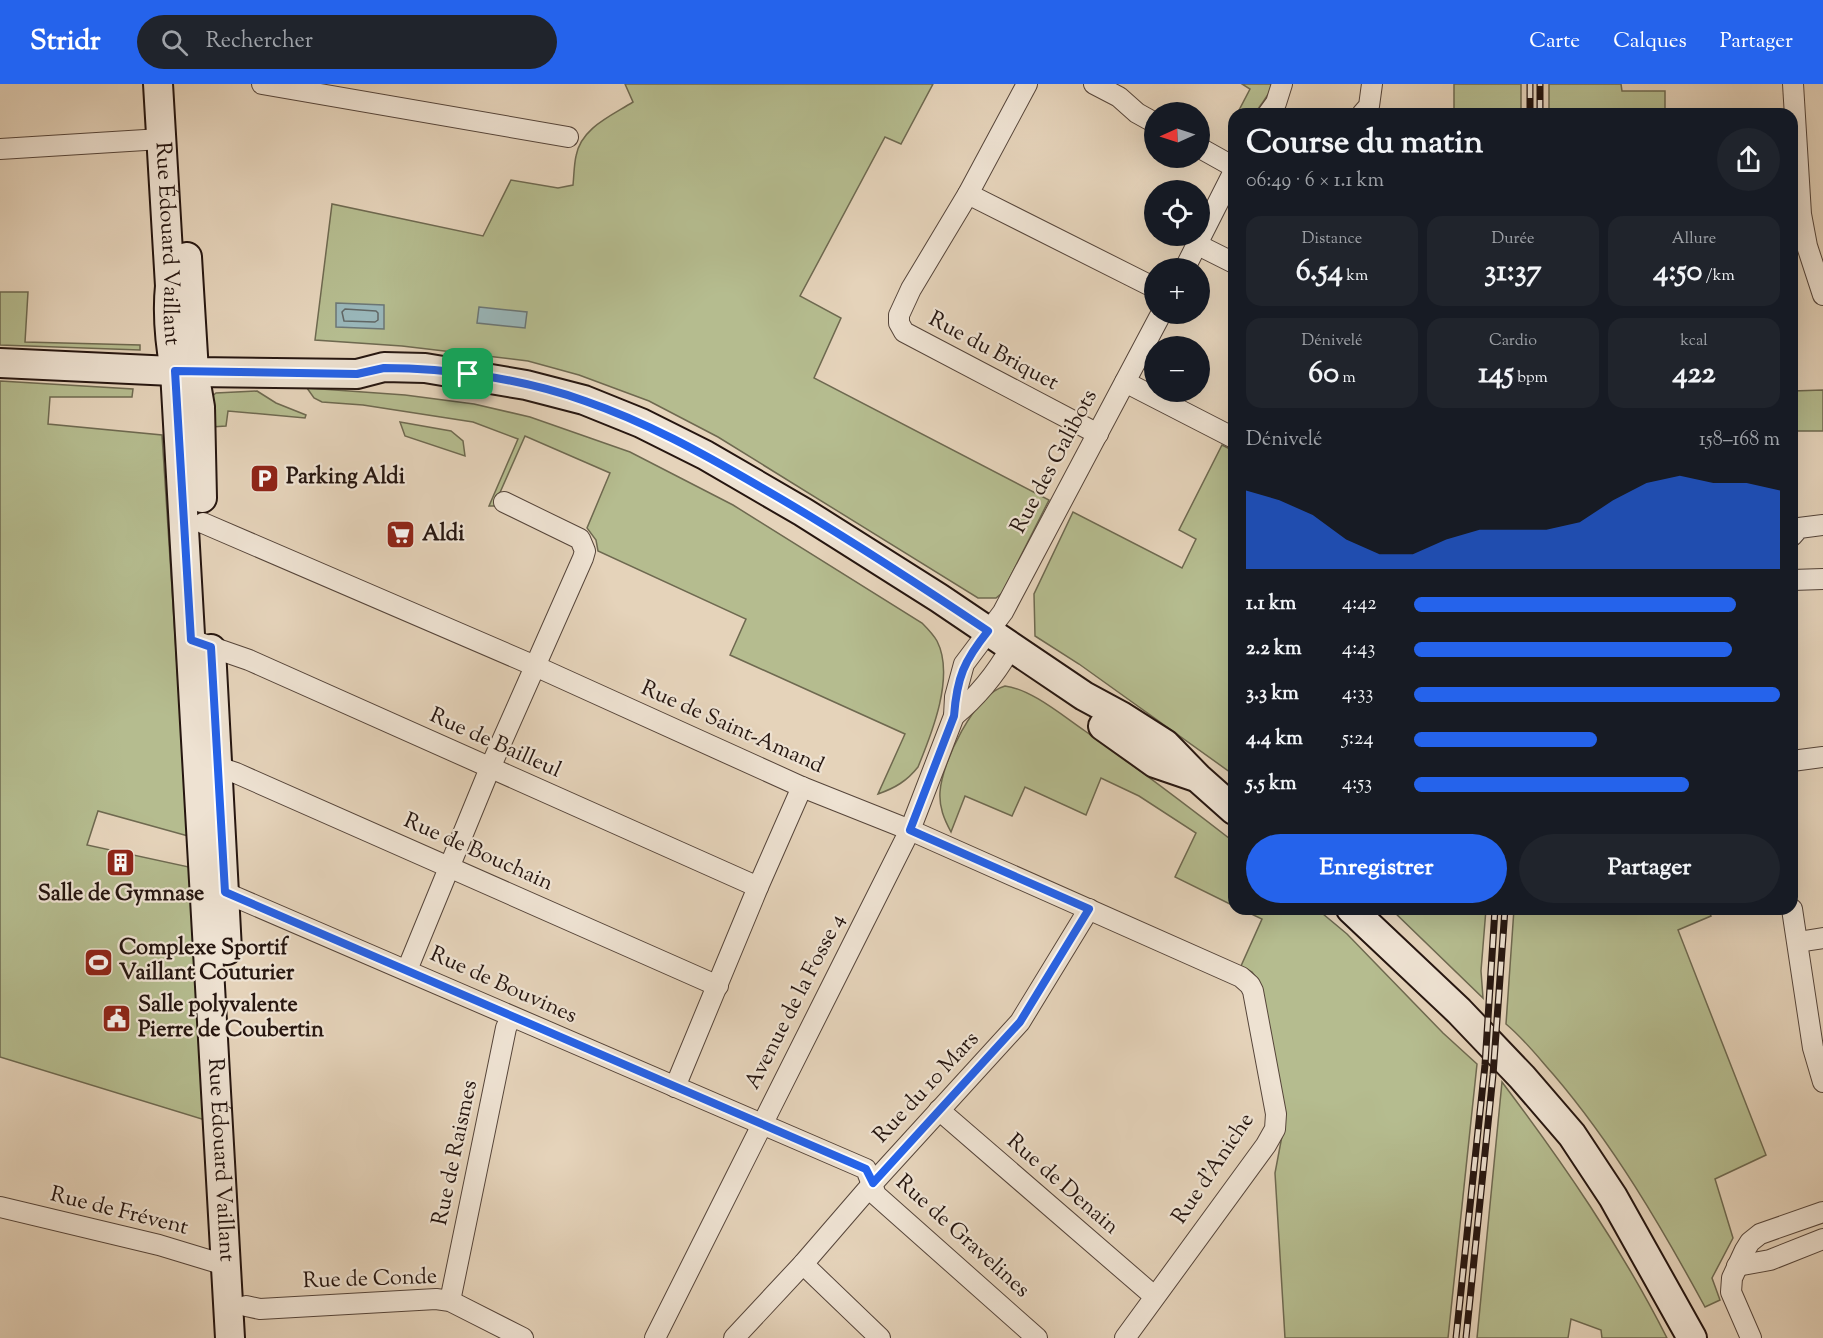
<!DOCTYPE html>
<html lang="fr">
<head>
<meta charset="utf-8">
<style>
	body { margin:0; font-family:"Sorts Mill Goudy",serif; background:#20242c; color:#f1f3f6; height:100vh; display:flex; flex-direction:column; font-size:22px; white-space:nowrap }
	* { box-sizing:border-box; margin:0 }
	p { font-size:20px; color:#9ea1a6 }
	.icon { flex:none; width:33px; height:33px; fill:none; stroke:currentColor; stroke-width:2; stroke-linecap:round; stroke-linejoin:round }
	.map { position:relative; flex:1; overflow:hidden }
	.panel { position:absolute; left:1228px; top:24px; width:570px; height:807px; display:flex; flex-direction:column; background:#171b24; border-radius:18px; box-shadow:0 6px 24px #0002 }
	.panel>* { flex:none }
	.needle { width:39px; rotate:267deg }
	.fabs { position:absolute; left:1144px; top:18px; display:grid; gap:12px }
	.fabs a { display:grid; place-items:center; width:66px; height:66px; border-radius:50%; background:#171b24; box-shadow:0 6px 24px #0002; font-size:30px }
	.pin { position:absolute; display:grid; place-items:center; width:51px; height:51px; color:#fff; margin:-26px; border-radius:12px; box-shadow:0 3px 9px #0006 }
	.round { display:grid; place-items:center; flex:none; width:63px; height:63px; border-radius:32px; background:#20242c }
	.overview { display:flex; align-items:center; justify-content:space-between; height:102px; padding:0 18px }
	h1 { font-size:33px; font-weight:700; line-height:45px }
	.metrics { display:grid; grid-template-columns:repeat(3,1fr); gap:9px; height:102px; padding:6px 18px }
	.metrics div { display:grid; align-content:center; border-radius:15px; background:#20242c; text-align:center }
	.metrics b { font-size:30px; font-weight:700 }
	.metrics small { font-size:16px; font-weight:400 }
	.metrics p { font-size:16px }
	.chart { height:168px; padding:12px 18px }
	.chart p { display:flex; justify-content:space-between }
	.chart svg { width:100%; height:108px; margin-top:6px; fill:#2563eb; opacity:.7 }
	.button { display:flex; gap:12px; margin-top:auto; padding:12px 18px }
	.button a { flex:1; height:69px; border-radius:36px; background:#2563eb; color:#fff; font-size:24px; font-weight:700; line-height:69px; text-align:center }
	.button a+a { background:#20242c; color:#f1f3f6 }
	ul { padding:0 18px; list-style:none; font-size:20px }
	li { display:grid; grid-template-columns:96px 72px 1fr; align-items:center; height:45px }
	li i { height:15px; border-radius:8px; background:#2563eb }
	header { display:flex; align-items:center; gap:36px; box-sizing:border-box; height:84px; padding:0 30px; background:#2563eb; color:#fff }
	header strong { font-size:28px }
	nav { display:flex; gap:33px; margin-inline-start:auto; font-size:21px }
	.search { width:420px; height:54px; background:#20242c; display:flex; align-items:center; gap:15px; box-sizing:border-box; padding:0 21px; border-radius:33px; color:#9ea1a6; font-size:22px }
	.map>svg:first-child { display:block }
</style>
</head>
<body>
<header>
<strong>Stridr</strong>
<div class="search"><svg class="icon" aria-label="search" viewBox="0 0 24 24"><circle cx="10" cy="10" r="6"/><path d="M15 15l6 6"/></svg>Rechercher</div>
<nav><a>Carte</a><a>Calques</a><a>Partager</a></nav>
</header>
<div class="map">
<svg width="1823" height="1254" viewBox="0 0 1823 1254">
	<rect width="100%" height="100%" fill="#e5d3ba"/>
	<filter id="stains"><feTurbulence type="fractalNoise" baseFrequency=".00333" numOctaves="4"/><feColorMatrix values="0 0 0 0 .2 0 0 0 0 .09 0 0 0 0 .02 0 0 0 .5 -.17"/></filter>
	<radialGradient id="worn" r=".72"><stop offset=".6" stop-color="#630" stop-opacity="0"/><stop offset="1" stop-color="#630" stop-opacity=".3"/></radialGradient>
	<g fill="#b5bc8f" stroke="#6e6950" stroke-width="1.5">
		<path d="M625,0h308l-32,60 -16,-7 -85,159 41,22 -27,60 235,122 -47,93 -6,5h-18l-260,-161 -69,-36 -70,-26 -51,-14 -126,-15 -87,-6 17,-136 151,32 28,-56 47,8 15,-3c1,-10 1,-20 3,-29 5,-28 35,-40 57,-54z"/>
		<path d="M1242,0h31c-5,15 -11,17 -18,30h-18l13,-25z"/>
		<rect x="1454" y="0" width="67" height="30"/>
		<polygon points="1549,0 1621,0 1622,7 1665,7 1665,30 1549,30"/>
		<polygon points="0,208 28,208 25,258 140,261 140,266 0,261"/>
		<polygon points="0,297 133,305 132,313 50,313 48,340 162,351 188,752 98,727 87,761 189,783 205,1036 0,973"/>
		<path d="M307,304l98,7 69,9 56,13 100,35 103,53 189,118c5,5 11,11 15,18 18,35 -5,92 -19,126 -11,14 -23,21 -40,27l27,-60 -175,-79 16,-36 -148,-68 -2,-11 -9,-12 23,-55 -85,-37 -31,70h-5l29,-67 -45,-17 -110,-17 -41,-3 -8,-4z"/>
		<polygon points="1823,306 1823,347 1793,347 1793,307"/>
		<polygon points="257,307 276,319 306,331 305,334 228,327 226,342 211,343 210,314 216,309"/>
		<polygon points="400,338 451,347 463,357 465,372 405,352"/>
		<polygon points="1222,361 1234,367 1234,691 1079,580 1035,552 1034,510 1073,428 1182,484 1196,455 1179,446"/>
		<path d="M1005,602c26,3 58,30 80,45 51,36 100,73 149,111v64l-59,-29 21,-44 -57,-37 -38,-18 -15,37 -61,-28 -13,29 -47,-20 -14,36c-7,-13 -12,-25 -11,-40 2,-30 34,-97 65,-106z"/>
		<polygon points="1241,825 1317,825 1347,850 1443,949 1477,980 1448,1254 1285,1254 1275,1089 1282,1052 1258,896 1252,888 1241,882 1262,835"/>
		<polygon points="1391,825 1486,825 1481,887 1483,914"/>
		<path d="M1514,825h194l3,7 -33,14 88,225 -51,24 18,59 -21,40 8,22 -15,7c-44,-81 -92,-163 -152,-233 -15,-17 -29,-35 -47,-50z"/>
		<path d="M1502,998c61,81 119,165 165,256h-65l-1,-8 -30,-11 -3,19h-91z"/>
	</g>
	<g fill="#99b6b9" stroke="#6b7675" stroke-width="1.5">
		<polygon points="336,219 384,221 384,245 336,243"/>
		<polygon points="479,223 527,228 525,244 477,239"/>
	</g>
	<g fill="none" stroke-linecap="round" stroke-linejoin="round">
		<polygon stroke="#606664" stroke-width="1.5" points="345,225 376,227 378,229 378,236 375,238 344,237 342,228"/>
		<defs>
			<g id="minor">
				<polyline points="262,0 568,53"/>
				<polyline points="1027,0 968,110 911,205 899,231 899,239 904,248 1098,350"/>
				<polyline points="1094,0 1119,13 1137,29 1155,39"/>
				<polyline points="1793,0 1801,130 1807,162 1823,211"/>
				<polyline points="1268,30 1276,19 1282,0"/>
				<polyline points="1362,30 1369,22 1372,0"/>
				<polyline points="1200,64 1234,83"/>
				<polyline points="0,65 161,55"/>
				<polyline points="968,110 1155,204"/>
				<polyline points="1198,161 1234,179"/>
				<polyline points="1185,184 1234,87"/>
				<polyline points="1125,298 1234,354"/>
				<polyline points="203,439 535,582 802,703 910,746 1241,893 1250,901 1253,907 1276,1030 1275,1045 1266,1061 1125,1254"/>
				<polyline points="1792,452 1799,444 1823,441"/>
				<polyline points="1792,496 1823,495"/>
				<polyline points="200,559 249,576 758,803"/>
				<path d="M954,632c24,-20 42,-42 57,-69"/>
				<polyline points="1792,677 1823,673"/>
				<polyline points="218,683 236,689 718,902"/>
				<polyline points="224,808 866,1085 876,1111 1037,1254"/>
				<polyline points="1792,825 1813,964 1823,998"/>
				<polyline points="1798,858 1823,854"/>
				<polyline points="407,886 490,684 583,474 585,467 580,455 504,418"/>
				<polyline points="675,1003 758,803 802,703"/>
				<polyline points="939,1026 1154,1212"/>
				<polyline points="0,1123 159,1161 215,1178 226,1179"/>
				<polyline points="803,1180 880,1254"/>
				<polyline points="1737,1182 1770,1176 1823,1155"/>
				<polyline points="450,1217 506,944 511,933"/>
				<polyline points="246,1222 260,1225 436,1215 450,1217 523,1254"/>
				<polyline points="655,1254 910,746 954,632 955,613 964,580 1003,528 1161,230"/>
				<polyline points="734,1254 803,1180 873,1099 1020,938 1089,825"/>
				<polyline points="1751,1254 1731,1208 1732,1194 1745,1166 1750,1158 1760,1150 1823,1128"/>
			</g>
			<g id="secondary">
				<path id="s1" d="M158,0l12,202c-3,29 0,57 5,85l55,967"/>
				<polyline points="187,173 194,288 200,323 202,414"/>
				<polyline points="0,279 194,288 357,290 384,283 425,284 526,301 584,316 641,339 705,371 803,428 939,514 1084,612 1121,632 1165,660 1198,694 1234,726"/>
				<polyline points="211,565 227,866"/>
				<polyline points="1103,642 1155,679 1193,692"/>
				<polyline points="1351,825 1459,927 1522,993 1572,1051 1613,1113 1692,1254"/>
			</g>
		</defs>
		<use href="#minor" stroke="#56453a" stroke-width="22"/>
		<use href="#secondary" stroke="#261610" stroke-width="32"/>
		<use href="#minor" stroke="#eee2d2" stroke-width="20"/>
		<use href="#secondary" stroke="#eee2d2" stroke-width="28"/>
		<defs>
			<g id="rail">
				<polyline points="1530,0 1530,30"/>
				<polyline points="1540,30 1540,0"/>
				<polyline points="1456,1254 1485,981 1495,825"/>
				<polyline points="1466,1254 1493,991 1505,825"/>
			</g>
		</defs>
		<use href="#rail" stroke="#261610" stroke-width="7"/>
		<use href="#rail" stroke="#eee2d2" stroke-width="4.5" stroke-dasharray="14" stroke-linecap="butt"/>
	</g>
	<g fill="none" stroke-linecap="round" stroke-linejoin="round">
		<defs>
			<path id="route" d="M384,284c64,0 140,11 201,33 61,21 117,52 172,84 79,45 155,95 231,146 -24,30 -31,46 -34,85l-44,114 179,79 -69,113 -147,161 -7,-14 -641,-277 -14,-245 -20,-7 -16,-269 182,3z"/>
		</defs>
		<use href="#route" stroke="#fff" stroke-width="12"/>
		<use href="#route" stroke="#2563eb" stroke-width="8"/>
	</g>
	<defs>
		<symbol id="parking-square" viewBox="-11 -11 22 22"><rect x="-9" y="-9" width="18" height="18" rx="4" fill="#8f2418" stroke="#eee2d2"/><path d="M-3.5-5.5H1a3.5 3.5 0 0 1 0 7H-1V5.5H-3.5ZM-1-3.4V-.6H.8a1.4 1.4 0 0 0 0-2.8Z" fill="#fff"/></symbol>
		<symbol id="supermarket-square" viewBox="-11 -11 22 22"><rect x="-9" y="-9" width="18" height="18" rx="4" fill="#8f2418" stroke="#eee2d2"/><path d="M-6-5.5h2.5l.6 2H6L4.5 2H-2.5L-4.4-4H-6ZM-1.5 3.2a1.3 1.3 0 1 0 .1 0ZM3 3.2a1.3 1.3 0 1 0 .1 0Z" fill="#fff"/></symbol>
		<symbol id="building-square" viewBox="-11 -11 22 22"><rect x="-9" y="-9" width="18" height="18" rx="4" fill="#8f2418" stroke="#eee2d2"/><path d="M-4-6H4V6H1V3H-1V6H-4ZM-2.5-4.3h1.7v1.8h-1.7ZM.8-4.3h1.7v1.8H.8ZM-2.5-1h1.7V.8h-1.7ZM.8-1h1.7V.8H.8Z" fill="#fff"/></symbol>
		<symbol id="stadium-square" viewBox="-11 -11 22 22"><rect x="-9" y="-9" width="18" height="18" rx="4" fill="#8f2418" stroke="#eee2d2"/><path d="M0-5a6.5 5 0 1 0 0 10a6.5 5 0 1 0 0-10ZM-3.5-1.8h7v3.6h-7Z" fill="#fff"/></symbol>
		<symbol id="civic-square" viewBox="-11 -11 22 22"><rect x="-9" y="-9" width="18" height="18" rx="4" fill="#8f2418" stroke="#eee2d2"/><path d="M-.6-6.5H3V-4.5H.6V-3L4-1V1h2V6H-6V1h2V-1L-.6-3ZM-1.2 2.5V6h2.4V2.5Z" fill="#fff"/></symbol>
	</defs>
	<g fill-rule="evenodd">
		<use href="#parking-square" x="248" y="378" width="33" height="33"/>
		<use href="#supermarket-square" x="384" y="434" width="33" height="33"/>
		<use href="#building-square" x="104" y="762" width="33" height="33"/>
		<use href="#stadium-square" x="82" y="862" width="33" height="33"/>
		<use href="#civic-square" x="100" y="918" width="33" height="33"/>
	</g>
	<g text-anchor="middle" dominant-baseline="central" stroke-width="4.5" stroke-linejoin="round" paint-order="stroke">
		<g font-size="22" fill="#261610" stroke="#eee2d2">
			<text stroke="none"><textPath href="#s1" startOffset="160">Rue Édouard Vaillant</textPath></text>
			<text transform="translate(993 268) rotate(28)">Rue du Briquet</text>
			<text transform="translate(1055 378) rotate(-62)">Rue des Galibots</text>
			<text transform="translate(732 644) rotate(24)">Rue de Saint-Amand</text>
			<text transform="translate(495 660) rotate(24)">Rue de Bailleul</text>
			<text transform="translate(478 769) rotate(24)">Rue de Bouchain</text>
			<text transform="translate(503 902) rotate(24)">Rue de Bouvines</text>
			<text transform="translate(796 918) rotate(-63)">Avenue de la Fosse 4</text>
			<text transform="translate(927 1004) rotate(-47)">Rue du 10 Mars</text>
			<text transform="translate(456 1069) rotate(-78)">Rue de Raismes</text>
			<text stroke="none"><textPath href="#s1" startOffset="1078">Rue Édouard Vaillant</textPath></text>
			<text transform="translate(1214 1085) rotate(-56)">Rue d'Aniche</text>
			<text transform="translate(1062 1101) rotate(41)">Rue de Denain</text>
			<text transform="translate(119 1128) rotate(14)">Rue de Frévent</text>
			<text transform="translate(962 1153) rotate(42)">Rue de Gravelines</text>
			<text transform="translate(370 1196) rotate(-2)">Rue de Conde</text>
		</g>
		<g font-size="22" font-weight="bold" fill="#261610" stroke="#eee2d2" text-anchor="start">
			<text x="286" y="394">Parking Aldi</text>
			<text x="422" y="451">Aldi</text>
			<text x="121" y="811" text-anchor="middle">Salle de Gymnase</text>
			<text x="119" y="865">Complexe Sportif<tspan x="119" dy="25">Vaillant Couturier</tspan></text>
			<text x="138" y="922">Salle polyvalente<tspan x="138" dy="25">Pierre de Coubertin</tspan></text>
		</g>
	</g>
	<rect width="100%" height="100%" filter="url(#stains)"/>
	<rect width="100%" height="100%" fill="url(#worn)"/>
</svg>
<div class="fabs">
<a><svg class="needle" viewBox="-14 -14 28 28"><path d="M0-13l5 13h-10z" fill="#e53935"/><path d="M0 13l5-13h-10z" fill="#9ea1a6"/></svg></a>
<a><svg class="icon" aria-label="locate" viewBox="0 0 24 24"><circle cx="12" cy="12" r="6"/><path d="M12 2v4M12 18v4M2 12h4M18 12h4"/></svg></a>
<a>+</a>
<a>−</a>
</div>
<div class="pin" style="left:468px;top:290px;background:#1e9e55"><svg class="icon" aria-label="arrive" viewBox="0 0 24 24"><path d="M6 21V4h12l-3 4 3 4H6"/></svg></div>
<section class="panel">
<div class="overview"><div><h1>Course du matin</h1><p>06:49 · 6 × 1.1 km</p></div><a class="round"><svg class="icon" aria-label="share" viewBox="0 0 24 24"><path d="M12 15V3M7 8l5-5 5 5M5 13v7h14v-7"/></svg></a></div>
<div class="metrics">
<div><p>Distance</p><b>6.54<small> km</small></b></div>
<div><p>Durée</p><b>31:37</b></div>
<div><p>Allure</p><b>4:50<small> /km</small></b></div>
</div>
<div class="metrics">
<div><p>Dénivelé</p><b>60<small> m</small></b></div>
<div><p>Cardio</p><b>145<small> bpm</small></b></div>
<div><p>kcal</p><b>422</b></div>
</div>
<div class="chart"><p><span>Dénivelé</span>158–168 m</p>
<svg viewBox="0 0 160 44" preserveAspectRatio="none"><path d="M0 44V12L10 16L20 22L30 32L40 38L50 38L60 32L70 28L80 28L90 28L100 25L110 16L120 9L130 6L140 9L150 9L160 12V44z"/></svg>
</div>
<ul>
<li><b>1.1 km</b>4:42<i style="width:88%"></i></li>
<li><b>2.2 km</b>4:43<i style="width:87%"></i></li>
<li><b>3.3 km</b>4:33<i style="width:100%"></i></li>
<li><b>4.4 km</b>5:24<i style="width:50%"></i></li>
<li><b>5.5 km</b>4:53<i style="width:75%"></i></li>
</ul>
<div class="button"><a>Enregistrer</a><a>Partager</a></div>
</section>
</div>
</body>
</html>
